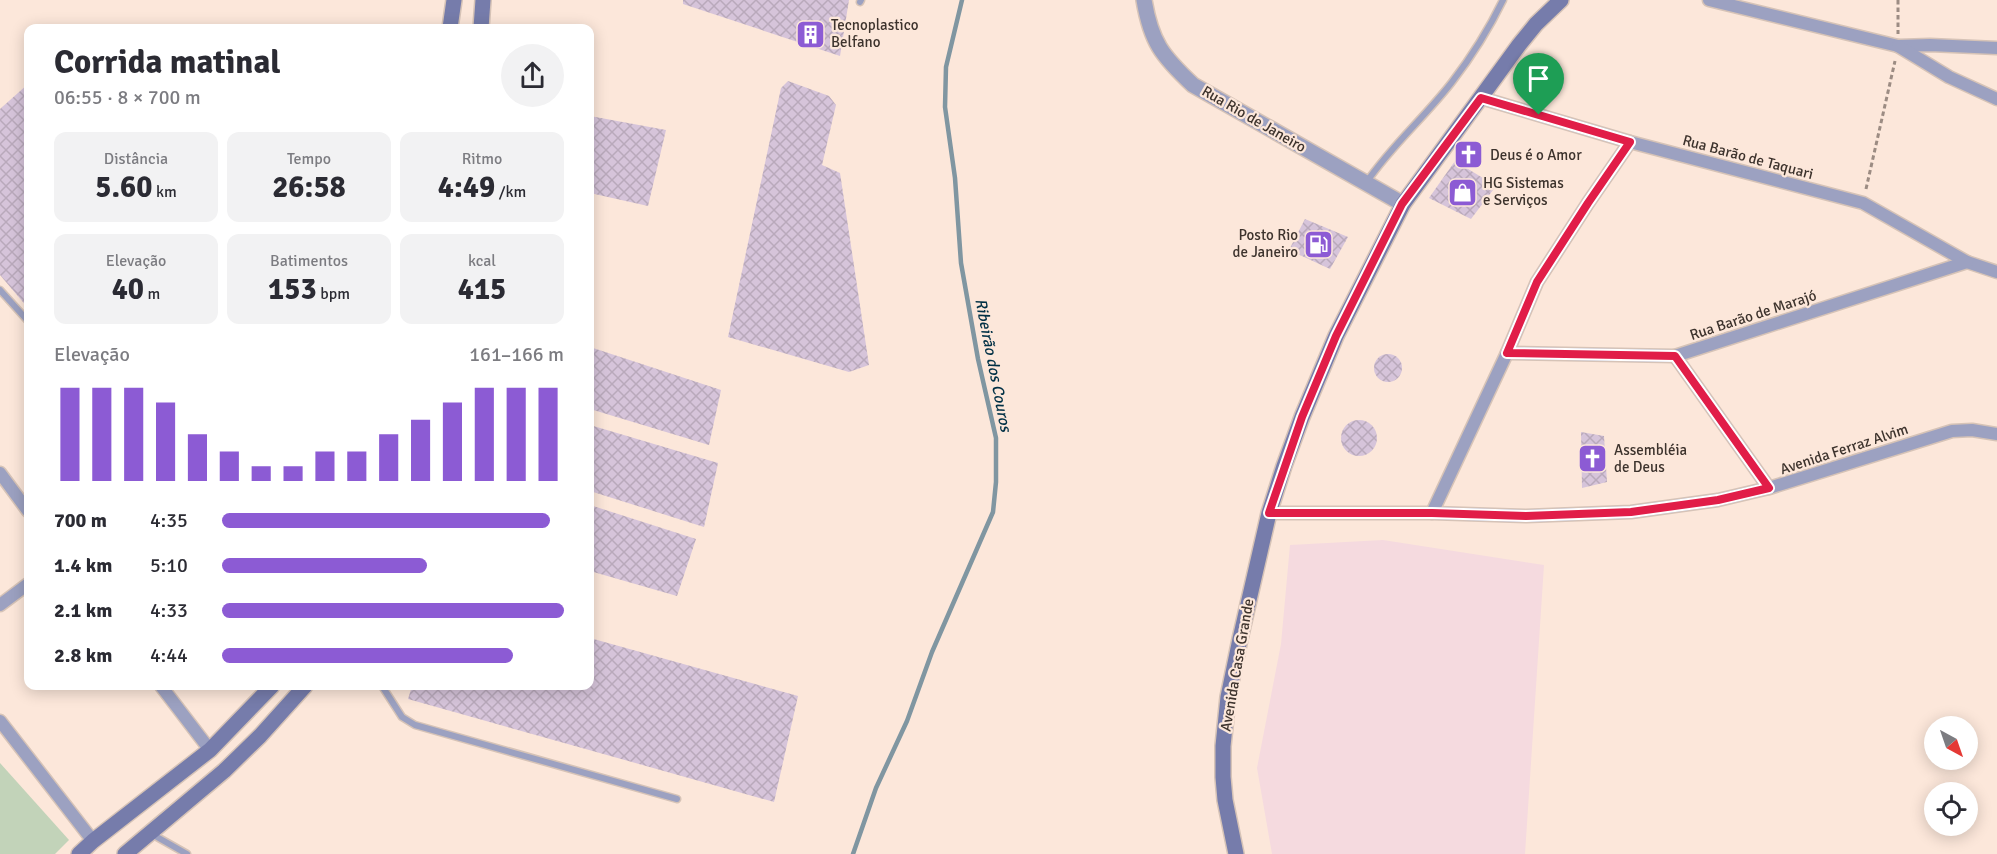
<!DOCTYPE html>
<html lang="pt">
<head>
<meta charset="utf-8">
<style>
	body { margin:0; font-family:Signika,sans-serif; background:#f2f2f3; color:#2b2b33; height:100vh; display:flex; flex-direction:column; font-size:22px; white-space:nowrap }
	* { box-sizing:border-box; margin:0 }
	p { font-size:20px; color:#7c7c81 }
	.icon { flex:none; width:33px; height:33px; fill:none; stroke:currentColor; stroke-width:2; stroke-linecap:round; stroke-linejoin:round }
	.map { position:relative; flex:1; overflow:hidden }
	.drawer { position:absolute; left:24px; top:24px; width:570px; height:666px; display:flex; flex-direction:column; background:#fff; border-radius:12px; box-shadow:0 3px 15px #0003 }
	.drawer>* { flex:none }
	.needle { width:39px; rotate:140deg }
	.fabs { position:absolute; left:1924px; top:716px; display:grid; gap:12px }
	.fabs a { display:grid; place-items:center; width:54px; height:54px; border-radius:50%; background:#fff; box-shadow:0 3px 15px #0003; font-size:30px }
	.pin { position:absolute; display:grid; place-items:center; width:51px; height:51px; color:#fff; margin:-62px -26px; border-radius:50% 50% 50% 0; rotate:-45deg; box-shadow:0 0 6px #0007 }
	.pin .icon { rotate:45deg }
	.round { display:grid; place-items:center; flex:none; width:63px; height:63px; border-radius:32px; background:#f2f2f3 }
	.overview { display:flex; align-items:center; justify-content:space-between; height:102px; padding:0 30px }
	h1 { font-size:33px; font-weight:700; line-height:45px }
	.figures { display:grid; grid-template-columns:repeat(3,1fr); gap:9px; height:102px; padding:6px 30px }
	.figures div { display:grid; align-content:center; border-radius:12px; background:#f2f2f3; text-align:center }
	.figures b { font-size:30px; font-weight:700 }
	.figures small { font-size:16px; font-weight:400 }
	.figures p { font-size:16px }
	.chart { height:168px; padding:12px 30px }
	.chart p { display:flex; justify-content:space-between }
	.chart svg { width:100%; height:108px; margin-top:6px; stroke:#8c5bd4; stroke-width:6 }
	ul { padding:0 30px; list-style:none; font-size:20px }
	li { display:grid; grid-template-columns:96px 72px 1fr; align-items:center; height:45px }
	li i { height:15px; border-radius:8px; background:#8c5bd4 }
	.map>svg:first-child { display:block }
</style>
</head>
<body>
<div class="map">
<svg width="1997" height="854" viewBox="0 0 1997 854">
	<defs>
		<pattern id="building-cross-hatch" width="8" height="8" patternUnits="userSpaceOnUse" patternTransform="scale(1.5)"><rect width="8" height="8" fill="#d6c4da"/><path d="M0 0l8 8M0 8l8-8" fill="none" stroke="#b9a9bb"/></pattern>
	</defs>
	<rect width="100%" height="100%" fill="#fce7da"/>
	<polygon fill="#f5dadf" points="1383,540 1544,565 1525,854 1272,854 1257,768 1281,644 1290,545"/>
	<polygon fill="#c2d3b9" points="0,763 69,840 55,854 0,854"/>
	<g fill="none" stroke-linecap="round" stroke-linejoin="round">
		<polyline stroke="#8096a1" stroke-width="4.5" points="853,854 876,788 907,721 932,652 993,512 996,482 996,438 978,359 961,263 955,178 945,107 946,67 962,0"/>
	</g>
	<g fill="url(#building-cross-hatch)">
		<polygon points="683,0 849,0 840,56 683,4"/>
		<polygon points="788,81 829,96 836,105 822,165 840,173 869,365 849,372 728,337 781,88"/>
		<polygon points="28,84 28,308 0,275 0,109"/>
		<polygon points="590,116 666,130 648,206 590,193"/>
		<polygon points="1455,161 1496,186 1471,219 1429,198"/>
		<polygon points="1305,219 1348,237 1330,269 1289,250"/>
		<polygon points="590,347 721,390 709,445 590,409"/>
		<circle cx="1388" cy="368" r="14"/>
		<circle cx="1359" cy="438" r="18"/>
		<polygon points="590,425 718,463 704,527 590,491"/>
		<polygon points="1581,432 1604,436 1607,482 1582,488"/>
		<polygon points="590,505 696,539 677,596 590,571"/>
		<polygon points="590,638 798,696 774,802 408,699 412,686 590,686"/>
	</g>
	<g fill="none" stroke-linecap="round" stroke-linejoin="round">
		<defs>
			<g id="service">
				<polyline points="860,2 861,0"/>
				<path d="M1366,183c25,-37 59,-66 86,-101 20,-26 37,-53 51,-82"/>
				<polyline points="0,290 28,321"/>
				<polyline points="382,686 402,717 415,725 677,799"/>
				<polyline points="150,833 187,854"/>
			</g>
			<g id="minor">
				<polyline points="1709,0 1898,46 1930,45 1997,48"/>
				<polyline points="1898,46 1949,77 1997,99"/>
				<polyline points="1481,98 1630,142 1863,203 1967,262 1997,272"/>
				<polyline points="1507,353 1675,356 1967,262"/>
				<polyline points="1675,356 1769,488"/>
				<polyline points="0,473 28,511"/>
				<polyline points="1269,513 1432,513 1526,516 1631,512 1718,500 1769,488 1952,431 1972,430 1997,434"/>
				<polyline points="1432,513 1507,353 1537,282 1588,203 1630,142"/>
				<polyline points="0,605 28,584"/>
				<polyline points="161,686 210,750"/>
				<polyline points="0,721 93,841"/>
			</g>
			<path id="tertiary" d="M1144,0c7,42 18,56 49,85l210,119"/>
			<g id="secondary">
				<polyline points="450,28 454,0"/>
				<polyline points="481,28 483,0"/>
				<polyline points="79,854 93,841 210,750 272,686"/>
				<polyline points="125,854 224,771 260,736 305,686"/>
				<polyline points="1236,854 1225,800 1223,777 1223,746 1228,697 1240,639 1269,513 1284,466 1302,417 1336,336 1403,204 1519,45 1536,24 1561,0"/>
			</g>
		</defs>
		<use href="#service" stroke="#d6c3b7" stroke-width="9"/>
		<use href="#minor" stroke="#d6c3b7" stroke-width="15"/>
		<use href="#tertiary" stroke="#d6c3b7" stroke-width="18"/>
		<use href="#secondary" stroke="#d6c3b7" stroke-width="18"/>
		<g stroke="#9c8c83" stroke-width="3" stroke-dasharray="4.5 3" stroke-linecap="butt">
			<polyline points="1898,0 1898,34"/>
			<polyline points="1866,189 1895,61"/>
		</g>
		<use href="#service" stroke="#9ca1c1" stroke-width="6"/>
		<use href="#minor" stroke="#9ca1c1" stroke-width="12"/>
		<use href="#tertiary" stroke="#9ca1c1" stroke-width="15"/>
		<use href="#secondary" stroke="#767cab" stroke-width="15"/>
	</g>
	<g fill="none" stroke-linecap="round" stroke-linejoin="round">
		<defs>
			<polygon id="route" points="1481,98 1630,142 1588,203 1537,282 1507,353 1675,356 1769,488 1718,500 1631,512 1526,516 1432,513 1269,513 1302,417 1336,336 1402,204"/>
		</defs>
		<use href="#route" stroke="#fff" stroke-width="12"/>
		<use href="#route" stroke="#e11d48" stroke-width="8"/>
	</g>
	<defs>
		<symbol id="building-square" viewBox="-11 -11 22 22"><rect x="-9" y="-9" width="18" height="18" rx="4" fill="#8c5bd4" stroke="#fce7da"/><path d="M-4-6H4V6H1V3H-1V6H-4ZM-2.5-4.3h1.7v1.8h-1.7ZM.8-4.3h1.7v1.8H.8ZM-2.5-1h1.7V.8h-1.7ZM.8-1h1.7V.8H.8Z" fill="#fff"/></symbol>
		<symbol id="church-square" viewBox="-11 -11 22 22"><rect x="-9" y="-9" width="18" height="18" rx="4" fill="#8c5bd4" stroke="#fce7da"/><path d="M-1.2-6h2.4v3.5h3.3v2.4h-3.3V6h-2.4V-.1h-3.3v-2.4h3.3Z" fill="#fff"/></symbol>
		<symbol id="shop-square" viewBox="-11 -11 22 22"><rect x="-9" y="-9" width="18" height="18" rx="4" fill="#8c5bd4" stroke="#fce7da"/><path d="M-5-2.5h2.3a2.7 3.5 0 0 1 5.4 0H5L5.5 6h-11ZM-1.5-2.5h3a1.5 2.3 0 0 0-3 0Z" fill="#fff"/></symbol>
		<symbol id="fuel-square" viewBox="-11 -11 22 22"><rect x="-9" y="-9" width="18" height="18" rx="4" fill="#8c5bd4" stroke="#fce7da"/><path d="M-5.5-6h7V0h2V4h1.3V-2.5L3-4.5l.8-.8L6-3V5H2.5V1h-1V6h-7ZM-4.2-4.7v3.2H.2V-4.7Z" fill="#fff"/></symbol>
	</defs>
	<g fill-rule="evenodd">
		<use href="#building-square" x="794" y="18" width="33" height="33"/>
		<use href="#church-square" x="1452" y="138" width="33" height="33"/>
		<use href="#shop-square" x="1446" y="176" width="33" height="33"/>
		<use href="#fuel-square" x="1302" y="228" width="33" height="33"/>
		<use href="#church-square" x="1576" y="442" width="33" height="33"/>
	</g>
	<g text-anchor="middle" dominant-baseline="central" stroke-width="4.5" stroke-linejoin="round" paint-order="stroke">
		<g font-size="15" fill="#3d332d" stroke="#fce7da" text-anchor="start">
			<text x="831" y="25">Tecnoplastico<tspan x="831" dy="17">Belfano</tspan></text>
			<text x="1490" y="155">Deus é o Amor</text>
			<text x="1483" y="183">HG Sistemas<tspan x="1483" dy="17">e Serviços</tspan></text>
			<text x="1298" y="235" text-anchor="end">Posto Rio<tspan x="1298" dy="17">de Janeiro</tspan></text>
			<text x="1614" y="450">Assembléia<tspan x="1614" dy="17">de Deus</tspan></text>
		</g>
		<g font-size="15" fill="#3d332d" stroke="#fce7da">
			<text transform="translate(1254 119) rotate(30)">Rua Rio de Janeiro</text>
			<text transform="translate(1748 157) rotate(15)">Rua Barão de Taquari</text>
			<text transform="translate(1753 315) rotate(-18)">Rua Barão de Marajó</text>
			<text transform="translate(1844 449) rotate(-18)">Avenida Ferraz Alvim</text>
			<text transform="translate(1237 665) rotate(-80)">Avenida Casa Grande</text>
		</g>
		<g font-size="16" font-style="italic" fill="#003045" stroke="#fce7da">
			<text transform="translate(993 365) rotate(79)">Ribeirão dos Couros</text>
		</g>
	</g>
</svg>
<div class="fabs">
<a><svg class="needle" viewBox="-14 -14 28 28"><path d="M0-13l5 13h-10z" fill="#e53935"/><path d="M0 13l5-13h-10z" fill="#7c7c81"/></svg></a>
<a><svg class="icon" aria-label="locate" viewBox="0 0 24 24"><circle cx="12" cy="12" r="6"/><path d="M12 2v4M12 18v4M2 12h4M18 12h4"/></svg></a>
</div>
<div class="pin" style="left:1539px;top:115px;background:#1e9e55"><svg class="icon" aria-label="arrive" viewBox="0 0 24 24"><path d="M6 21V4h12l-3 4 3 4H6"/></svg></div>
<section class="drawer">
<div class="overview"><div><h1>Corrida matinal</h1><p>06:55 · 8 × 700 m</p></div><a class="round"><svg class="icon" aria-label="share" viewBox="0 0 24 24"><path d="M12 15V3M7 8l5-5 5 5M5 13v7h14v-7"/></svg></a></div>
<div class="figures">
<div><p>Distância</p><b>5.60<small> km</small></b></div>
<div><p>Tempo</p><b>26:58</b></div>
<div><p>Ritmo</p><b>4:49<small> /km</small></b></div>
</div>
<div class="figures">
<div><p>Elevação</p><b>40<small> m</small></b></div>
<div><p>Batimentos</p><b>153<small> bpm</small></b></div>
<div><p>kcal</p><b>415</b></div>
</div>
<div class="chart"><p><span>Elevação</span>161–166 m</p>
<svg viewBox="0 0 160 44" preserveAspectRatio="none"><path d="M5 44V6M15 44V6M25 44V6M35 44V12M45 44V25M55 44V32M65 44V38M75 44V38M85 44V32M95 44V32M105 44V25M115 44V19M125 44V12M135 44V6M145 44V6M155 44V6"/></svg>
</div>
<ul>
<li><b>700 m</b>4:35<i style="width:96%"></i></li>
<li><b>1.4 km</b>5:10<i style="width:60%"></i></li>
<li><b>2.1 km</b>4:33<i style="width:100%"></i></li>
<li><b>2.8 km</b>4:44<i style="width:85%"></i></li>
</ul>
</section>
</div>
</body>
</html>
